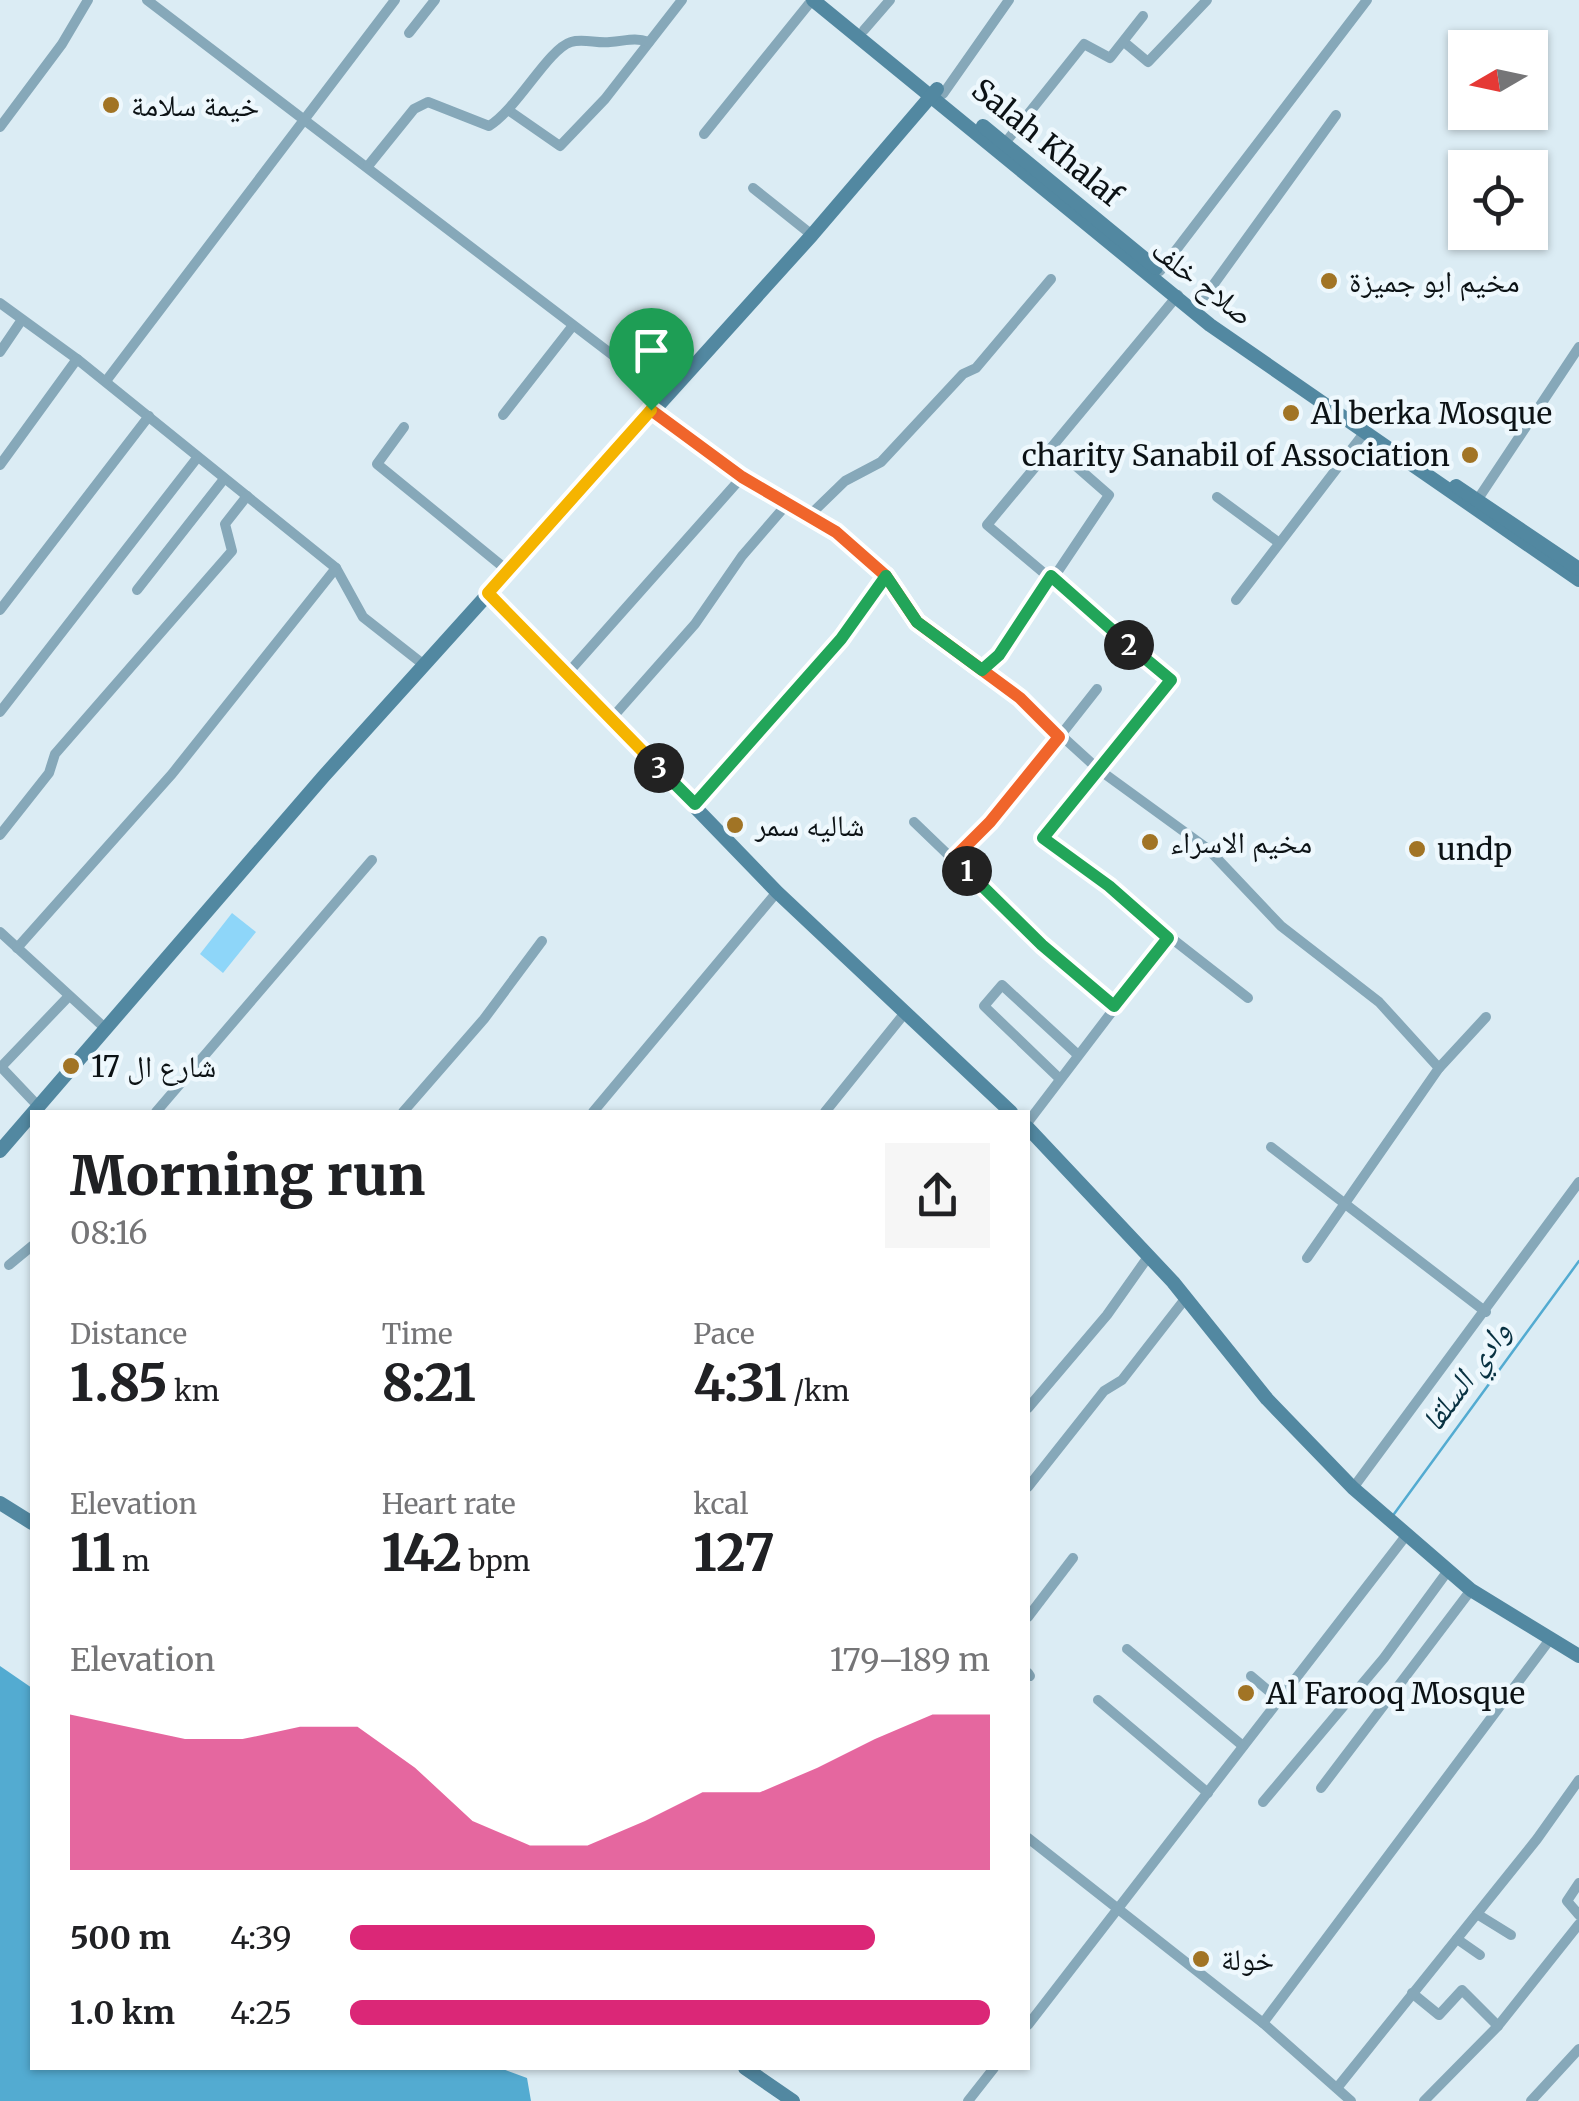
<!DOCTYPE html>
<html lang="en">
<head>
<meta charset="utf-8">
<style>
	body { margin:0; font-family:Merriweather,"Noto Naskh Arabic",serif; background:#f6f6f6; color:#202124; height:100vh; display:flex; flex-direction:column; font-size:38px; white-space:nowrap }
	* { box-sizing:border-box; margin:0 }
	p { font-size:32px; color:#757577 }
	.icon { flex:none; width:55px; height:55px; fill:none; stroke:currentColor; stroke-width:2; stroke-linecap:round; stroke-linejoin:round }
	.map { position:relative; flex:1; overflow:hidden }
	.sheet { position:absolute; left:30px; top:1110px; width:1000px; height:960px; display:flex; flex-direction:column; background:#fff; border-radius:0px; box-shadow:0 2px 8px #0004 }
	.sheet>* { flex:none }
	.needle { width:65px; rotate:261deg }
	.controls { position:absolute; left:1448px; top:30px; display:grid; gap:20px }
	.controls a { display:grid; place-items:center; width:100px; height:100px; border-radius:0px; background:#fff; box-shadow:0 2px 8px #0004; font-size:50px }
	.pin { position:absolute; display:grid; place-items:center; width:85px; height:85px; color:#fff; margin:-102px -42px; border-radius:50% 50% 50% 0; rotate:-45deg; box-shadow:0 0 10px #0007 }
	.pin .icon { rotate:45deg }
	.km { position:absolute; width:50px; height:50px; margin:-25px; border-radius:50%; background:#222; color:#fff; font-size:28px; line-height:50px; text-align:center }
	.round { display:grid; place-items:center; flex:none; width:105px; height:105px; border-radius:0px; background:#f6f6f6 }
	.headline { display:flex; align-items:center; justify-content:space-between; height:170px; padding:0 40px }
	h1 { font-size:55px; font-weight:800; line-height:75px }
	.figures { display:grid; grid-template-columns:repeat(3,1fr); gap:15px; height:170px; padding:10px 40px }
	.figures div { display:grid; align-content:center }
	.figures b { font-size:50px; font-weight:800 }
	.figures small { font-size:28px; font-weight:400 }
	.figures p { font-size:28px }
	.chart { height:280px; padding:20px 40px }
	.chart p { display:flex; justify-content:space-between }
	.chart svg { width:100%; height:180px; margin-top:10px; fill:#db2777; opacity:.7 }
	ul { padding:0 40px; list-style:none; font-size:32px }
	li { display:grid; grid-template-columns:160px 120px 1fr; align-items:center; height:75px }
	li i { height:25px; border-radius:12px; background:#db2777 }
	.map>svg:first-child { display:block }
</style>
</head>
<body>
<div class="map">
<svg width="1579" height="2101" viewBox="0 0 1579 2101">
	<rect width="100%" height="100%" fill="#dbecf4"/>
	<polygon fill="#8ed6f9" points="232,913 256,932 223,973 200,954"/>
	<polygon fill="#53abd1" points="0,1666 32,1688 32,2068 500,2068 527,2078 531,2101 0,2101"/>
	<g fill="none" stroke-linecap="round" stroke-linejoin="round">
		<polyline stroke="#53abd1" stroke-width="2.5" points="1394,1514 1579,1261"/>
		<g stroke="#86a8b9" stroke-width="10">
			<polyline points="147,0 665,395"/>
			<polyline points="864,30 890,0"/>
			<polyline points="409,33 435,0"/>
			<polyline points="1124,42 1148,62 1207,0"/>
			<polyline points="943,94 1009,0"/>
			<polyline points="511,112 560,146 605,99 682,0"/>
			<polyline points="0,127 62,44 88,0"/>
			<polyline points="704,134 812,0"/>
			<polyline points="1005,143 1084,44 1110,58 1143,16"/>
			<path d="M368,166l46,-57 14,-7 61,24c29,-18 59,-77 82,-84 12,-4 27,2 39,0 16,-1 24,-5 39,0"/>
			<polyline points="753,188 812,235"/>
			<polyline points="1160,271 1367,0"/>
			<polyline points="1178,295 987,525 1171,680 1043,838 1248,998"/>
			<polyline points="0,303 77,359 336,568 363,617 419,661"/>
			<polyline points="1198,306 1336,115"/>
			<polyline points="0,352 21,321"/>
			<polyline points="106,381 395,0"/>
			<polyline points="651,411 742,477 835,532 886,576 917,622 1020,698 1098,769 1208,849 1281,926 1379,1002 1439,1068"/>
			<polyline points="503,415 571,328"/>
			<polyline points="404,427 377,464 507,570"/>
			<polyline points="0,465 77,359"/>
			<polyline points="1217,497 1278,542"/>
			<polyline points="1478,499 1579,347"/>
			<polyline points="802,513 814,511 845,481 881,462 963,374 976,368 1051,279"/>
			<polyline points="137,590 224,479"/>
			<polyline points="1236,600 1364,433"/>
			<polyline points="0,610 149,416"/>
			<polyline points="982,671 999,655 1028,616 1109,495 1053,446"/>
			<polyline points="567,674 742,477"/>
			<polyline points="0,712 197,458"/>
			<polyline points="611,719 695,624 742,556 787,504"/>
			<polyline points="695,805 841,639 886,576"/>
			<polyline points="914,822 1042,945 1114,1007"/>
			<polyline points="0,835 49,773 55,754 232,551 225,524 247,496"/>
			<polyline points="953,858 1019,788 1097,689"/>
			<polyline points="0,932 106,1029"/>
			<polyline points="17,948 172,774 336,568"/>
			<polyline points="0,1066 38,1106"/>
			<polyline points="1,1067 69,996"/>
			<polyline points="1060,1079 984,1006 1002,985 1077,1054"/>
			<polyline points="156,1112 372,860"/>
			<polyline points="403,1112 484,1019 542,941"/>
			<polyline points="593,1112 777,892"/>
			<polyline points="825,1112 904,1014"/>
			<polyline points="1028,1122 1168,938"/>
			<polyline points="1271,1147 1486,1312"/>
			<polyline points="1307,1258 1439,1068 1486,1017"/>
			<polyline points="9,1265 32,1246"/>
			<polyline points="1028,1408 1107,1315 1148,1257"/>
			<polyline points="1028,1487 1104,1391 1122,1380 1185,1299"/>
			<polyline points="1353,1488 1579,1182"/>
			<polyline points="1028,1617 1073,1558"/>
			<polyline points="1127,1649 1243,1746"/>
			<polyline points="1028,1673 1030,1676"/>
			<polyline points="1251,1676 1277,1698"/>
			<polyline points="1098,1700 1208,1793"/>
			<polyline points="1321,1788 1471,1590"/>
			<polyline points="1263,1802 1384,1658 1447,1572"/>
			<polyline points="1028,1838 1263,2023 1351,2101"/>
			<polyline points="1579,1883 1567,1901 1579,1915"/>
			<polyline points="1477,1914 1511,1935"/>
			<polyline points="1457,1939 1480,1955"/>
			<polyline points="1412,1993 1439,2015 1462,1990 1498,2026"/>
			<polyline points="1263,2023 1551,1638"/>
			<polyline points="1028,2025 1405,1537"/>
			<polyline points="1337,2088 1537,1839 1579,1780"/>
			<polyline points="968,2101 994,2068"/>
			<polyline points="1424,2101 1498,2026 1579,1924"/>
			<polyline points="1531,2101 1579,2049"/>
		</g>
		<g stroke="#5288a1" stroke-width="14">
			<polyline points="813,0 1210,325 1579,580"/>
			<polyline points="983,126 1156,268"/>
			<polyline points="1456,486 1579,569"/>
			<polyline points="488,593 777,892 1011,1112"/>
			<polyline points="1028,1128 1173,1282 1267,1399 1353,1488 1471,1590 1579,1656"/>
			<polyline points="0,1151 323,777 812,235 937,89"/>
			<polyline points="0,1503 32,1523"/>
			<polyline points="745,2068 793,2101"/>
		</g>
	</g>
	<g fill="none" stroke-linecap="round" stroke-linejoin="round">
		<defs>
			<polyline id="split-1" points="651,410 742,477 836,532 886,576 917,622 1020,698 1059,737 990,822 954,858 967,871"/>
			<polyline id="split-2" points="967,871 1042,945 1114,1006 1168,938 1109,886 1043,838 1171,680 1129,645"/>
			<polyline id="split-3" points="659,768 695,804 841,639 886,576 917,622 982,670 999,655 1051,576 1129,645"/>
			<polyline id="split-4" points="651,410 488,593 659,768"/>
		</defs>
		<use href="#split-1" stroke="#fff" stroke-width="20"/>
		<use href="#split-2" stroke="#fff" stroke-width="20"/>
		<use href="#split-3" stroke="#fff" stroke-width="20"/>
		<use href="#split-4" stroke="#fff" stroke-width="20"/>
		<use href="#split-1" stroke="#f0652b" stroke-width="12"/>
		<use href="#split-2" stroke="#22a559" stroke-width="12"/>
		<use href="#split-3" stroke="#22a559" stroke-width="12"/>
		<use href="#split-4" stroke="#f5b400" stroke-width="12"/>
	</g>
	<g fill="#a17425" stroke="#eef8fd" stroke-width="4">
		<circle cx="111" cy="105" r="10"/>
		<circle cx="1329" cy="281" r="10"/>
		<circle cx="1291" cy="413" r="10"/>
		<circle cx="1470" cy="455" r="10"/>
		<circle cx="735" cy="825" r="10"/>
		<circle cx="1150" cy="842" r="10"/>
		<circle cx="1417" cy="849" r="10"/>
		<circle cx="71" cy="1066" r="10"/>
		<circle cx="1246" cy="1693" r="10"/>
		<circle cx="1201" cy="1959" r="10"/>
	</g>
	<g text-anchor="middle" dominant-baseline="central" stroke-width="9" stroke-linejoin="round" paint-order="stroke">
		<g font-size="30" fill="#0c1215" stroke="#eef8fd" text-anchor="start">
			<text x="131" y="105">خيمة سلامة</text>
			<text x="1349" y="281">مخيم ابو جميزة</text>
			<text x="1311" y="413">Al berka Mosque</text>
			<text x="1450" y="455" text-anchor="end">charity Sanabil of Association</text>
			<text x="755" y="825">شاليه سمر</text>
			<text x="1170" y="842">مخيم الاسراء</text>
			<text x="1437" y="849">undp</text>
			<text x="91" y="1066">شارع ال 17</text>
			<text x="1266" y="1693">Al Farooq Mosque</text>
			<text x="1221" y="1959">خولة</text>
		</g>
		<g font-size="30" fill="#0c1215" stroke="#eef8fd">
			<text transform="translate(1047 142) rotate(39)">Salah Khalaf</text>
			<text transform="translate(1203 282) rotate(38)">صلاح خلف</text>
		</g>
		<g font-size="32" font-style="italic" fill="#093242" stroke="#eef8fd">
			<text transform="translate(1466 1376) rotate(-54)">وادي السلقا</text>
		</g>
	</g>
</svg>
<div class="controls">
<a><svg class="needle" viewBox="-14 -14 28 28"><path d="M0-13l5 13h-10z" fill="#e53935"/><path d="M0 13l5-13h-10z" fill="#757577"/></svg></a>
<a><svg class="icon" aria-label="locate" viewBox="0 0 24 24"><circle cx="12" cy="12" r="6"/><path d="M12 2v4M12 18v4M2 12h4M18 12h4"/></svg></a>
</div>
<div class="pin" style="left:651px;top:410px;background:#1e9e55"><svg class="icon" aria-label="arrive" viewBox="0 0 24 24"><path d="M6 21V4h12l-3 4 3 4H6"/></svg></div>
<b class="km" style="left:967px;top:871px">1</b>
<b class="km" style="left:1129px;top:645px">2</b>
<b class="km" style="left:659px;top:768px">3</b>
<section class="sheet">
<div class="headline"><div><h1>Morning run</h1><p>08:16</p></div><a class="round"><svg class="icon" aria-label="share" viewBox="0 0 24 24"><path d="M12 15V3M7 8l5-5 5 5M5 13v7h14v-7"/></svg></a></div>
<div class="figures">
<div><p>Distance</p><b>1.85<small> km</small></b></div>
<div><p>Time</p><b>8:21</b></div>
<div><p>Pace</p><b>4:31<small> /km</small></b></div>
</div>
<div class="figures">
<div><p>Elevation</p><b>11<small> m</small></b></div>
<div><p>Heart rate</p><b>142<small> bpm</small></b></div>
<div><p>kcal</p><b>127</b></div>
</div>
<div class="chart"><p><span>Elevation</span>179–189 m</p>
<svg viewBox="0 0 160 44" preserveAspectRatio="none"><path d="M0 44V6L10 9L20 12L30 12L40 9L50 9L60 19L70 32L80 38L90 38L100 32L110 25L120 25L130 19L140 12L150 6L160 6V44z"/></svg>
</div>
<ul>
<li><b>500 m</b>4:39<i style="width:82%"></i></li>
<li><b>1.0 km</b>4:25<i style="width:100%"></i></li>
</ul>
</section>
</div>
</body>
</html>
